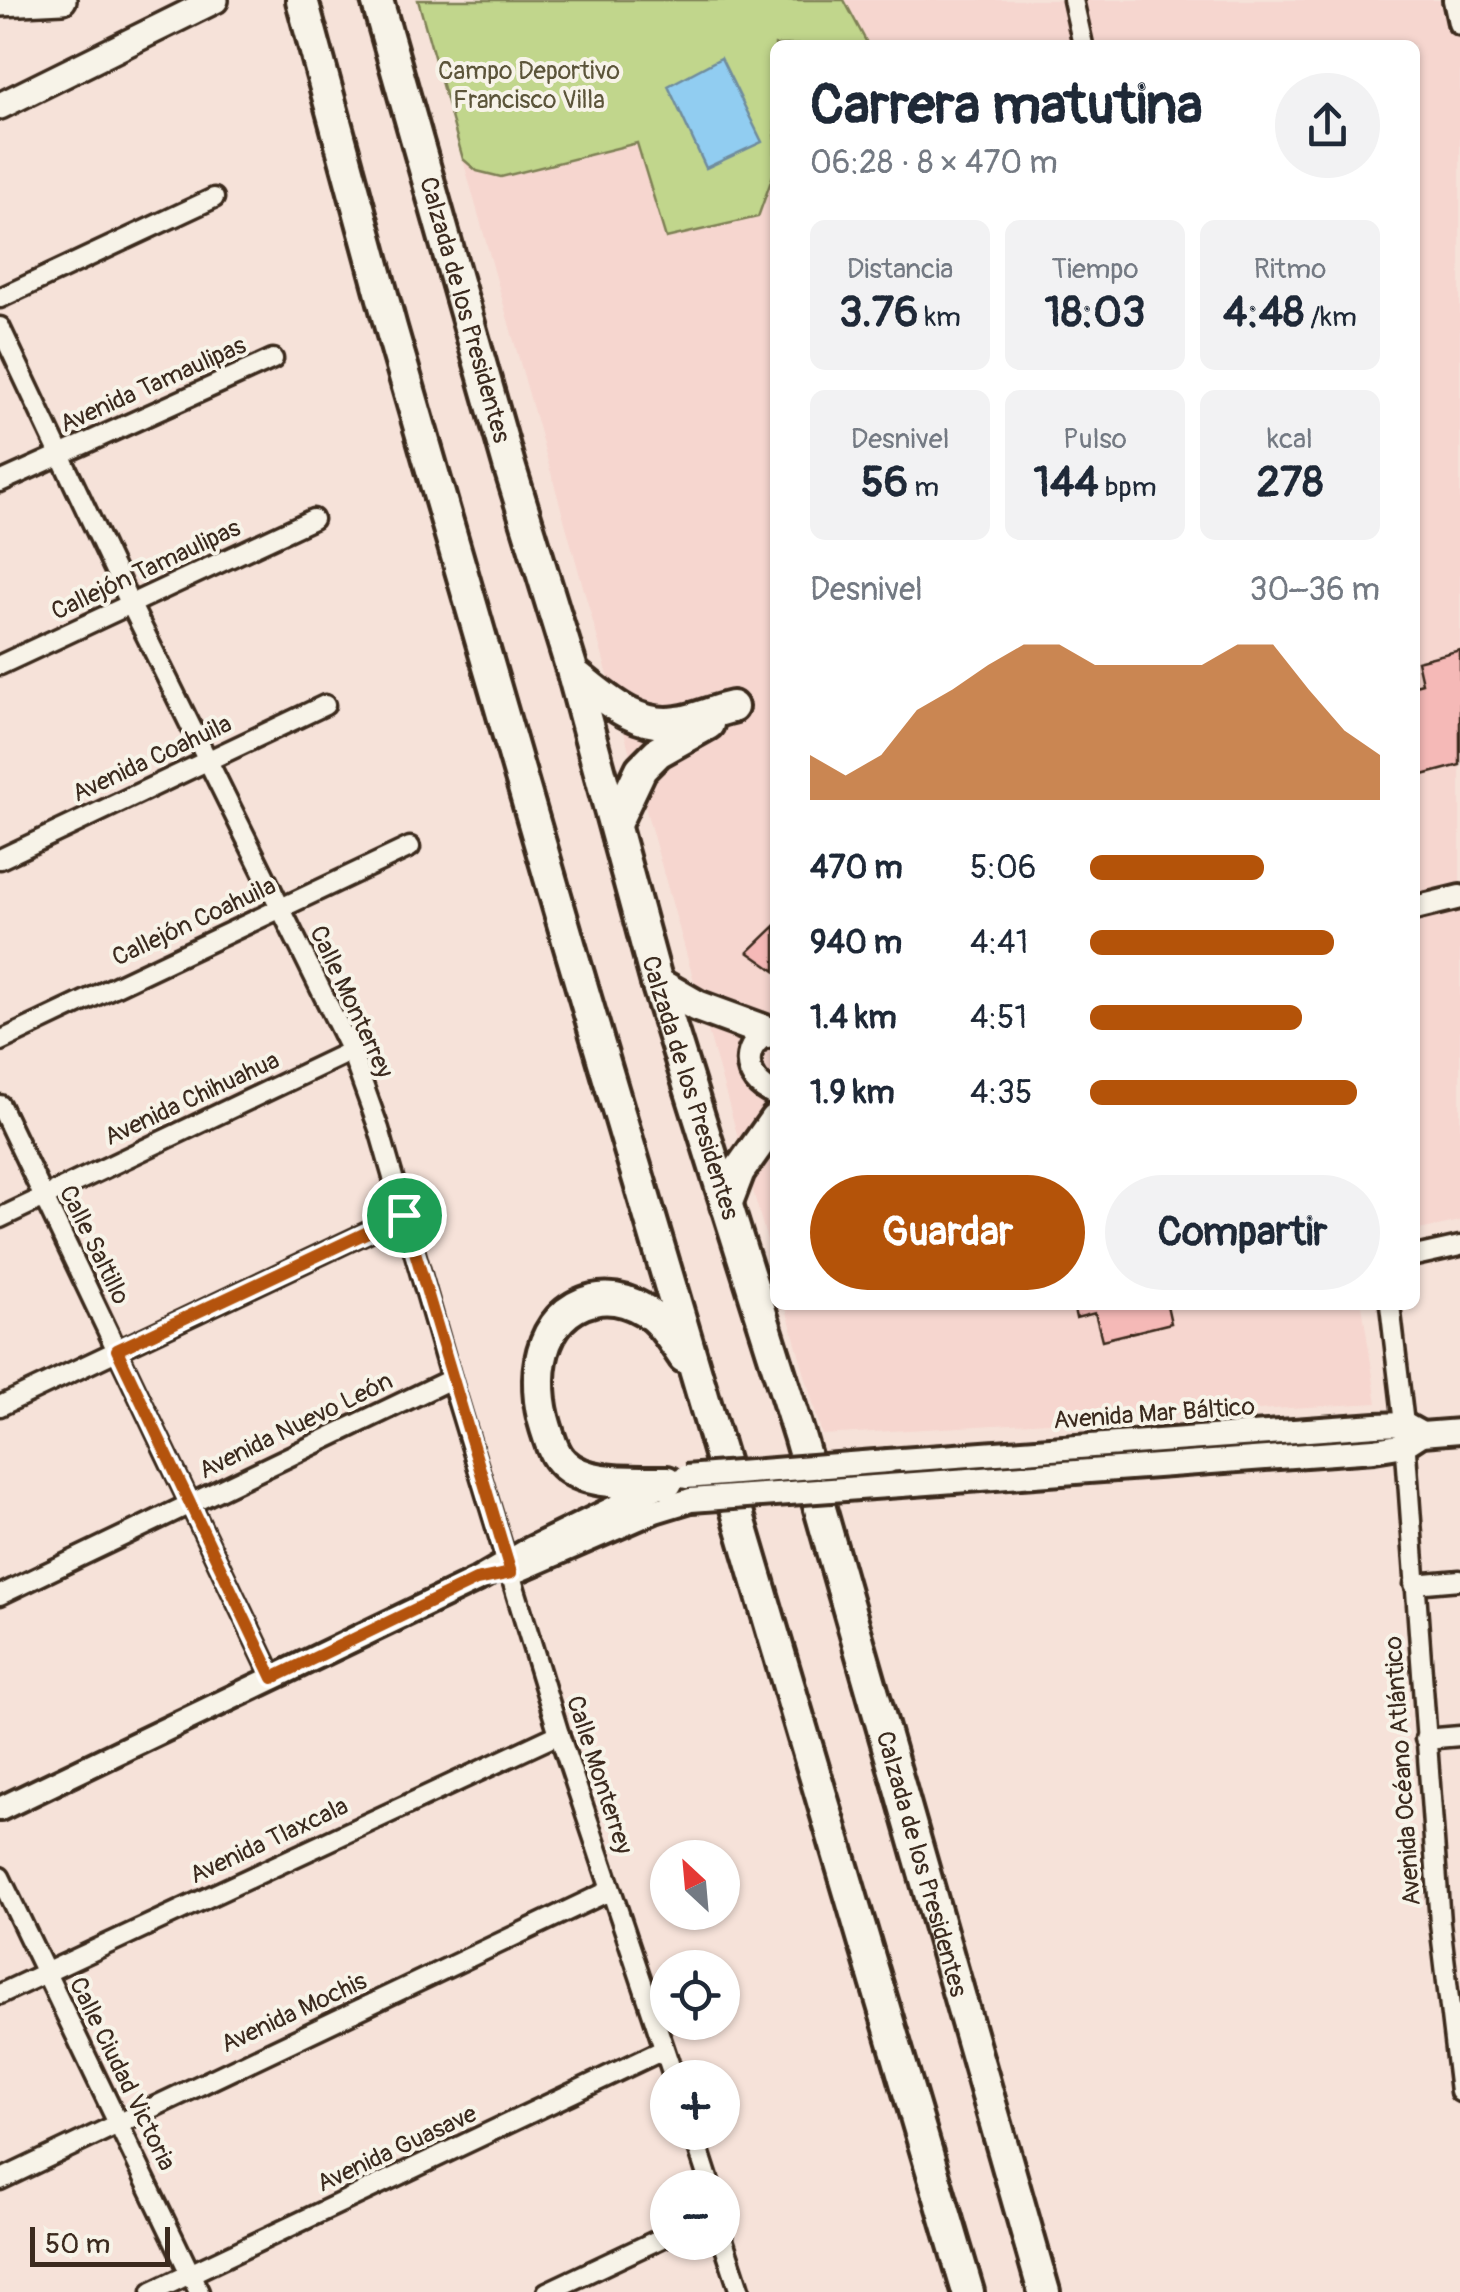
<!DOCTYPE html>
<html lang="es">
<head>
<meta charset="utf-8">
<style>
	body { margin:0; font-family:Pangolin,sans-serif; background:#f2f2f3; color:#1f2937; height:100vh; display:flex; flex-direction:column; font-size:38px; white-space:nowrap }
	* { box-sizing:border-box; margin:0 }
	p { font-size:32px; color:#747a83 }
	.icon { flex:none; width:55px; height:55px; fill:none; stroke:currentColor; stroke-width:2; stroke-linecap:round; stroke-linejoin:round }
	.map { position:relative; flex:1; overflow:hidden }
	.details { position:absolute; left:770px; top:40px; width:650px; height:1270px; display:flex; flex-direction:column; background:#fff; border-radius:15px; box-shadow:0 2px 8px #0004 }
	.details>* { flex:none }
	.needle { width:65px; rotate:334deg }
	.fabs { position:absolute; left:650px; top:1840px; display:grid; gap:20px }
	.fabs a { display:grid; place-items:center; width:90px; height:90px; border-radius:50%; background:#fff; box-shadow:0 2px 8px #0004; font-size:50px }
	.scale { position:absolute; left:30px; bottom:25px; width:140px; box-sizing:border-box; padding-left:10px; border:5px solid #3b2a1e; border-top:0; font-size:28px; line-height:35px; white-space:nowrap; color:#3b2a1e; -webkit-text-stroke:8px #f7f3e8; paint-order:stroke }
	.pin { position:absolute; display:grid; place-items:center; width:85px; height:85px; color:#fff; margin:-42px; border:5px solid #fff; border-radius:50%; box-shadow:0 2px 10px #0007 }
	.round { display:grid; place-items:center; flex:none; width:105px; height:105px; border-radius:52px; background:#f2f2f3 }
	.overview { display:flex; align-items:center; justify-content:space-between; height:170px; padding:0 40px }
	h1 { font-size:55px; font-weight:800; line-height:75px }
	.figures { display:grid; grid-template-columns:repeat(3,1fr); gap:15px; height:170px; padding:10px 40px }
	.figures div { display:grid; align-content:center; border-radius:15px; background:#f2f2f3; text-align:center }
	.figures b { font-size:42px; font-weight:800 }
	.figures small { font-size:28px; font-weight:400 }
	.figures p { font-size:28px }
	.chart { height:280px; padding:20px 40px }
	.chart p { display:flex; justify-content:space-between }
	.chart svg { width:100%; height:180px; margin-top:10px; fill:#b45309; opacity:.7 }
	.action { display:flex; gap:20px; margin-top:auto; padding:20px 40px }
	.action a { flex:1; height:115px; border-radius:60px; background:#b45309; color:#fff; font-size:40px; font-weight:800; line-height:115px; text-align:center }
	.action a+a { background:#f2f2f3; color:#1f2937 }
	ul { padding:0 40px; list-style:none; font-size:32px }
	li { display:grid; grid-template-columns:160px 120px 1fr; align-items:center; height:75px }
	li i { height:25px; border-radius:12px; background:#b45309 }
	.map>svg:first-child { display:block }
</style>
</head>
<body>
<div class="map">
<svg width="1460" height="2292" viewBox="0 0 1460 2292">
	<rect width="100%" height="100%" fill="#f6e2d9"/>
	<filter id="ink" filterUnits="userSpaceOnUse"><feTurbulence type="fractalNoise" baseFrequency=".01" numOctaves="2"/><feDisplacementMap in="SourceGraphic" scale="20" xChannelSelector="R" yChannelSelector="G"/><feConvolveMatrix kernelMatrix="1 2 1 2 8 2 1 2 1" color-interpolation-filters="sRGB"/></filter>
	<g filter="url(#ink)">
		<g fill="#f6d6cf">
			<polygon points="418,0 1460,0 1460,1221 1415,1231 1415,45 775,45 775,1269"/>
			<polygon points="785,1305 1362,1305 1377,1403 822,1435"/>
		</g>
		<polygon fill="#c1d68c" stroke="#7e8055" stroke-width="2.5" points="418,0 844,0 868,45 775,45 775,170 758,217 666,238 637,143 501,177 477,171 463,159"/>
		<polygon fill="#91cdf1" stroke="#6f8c9d" stroke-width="2.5" points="721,58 762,142 706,168 668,86"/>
		<g fill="#f5b9b7" stroke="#3b2a1e" stroke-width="2.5">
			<polygon points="1460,650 1460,765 1415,777 1415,685 1422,683 1417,661"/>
			<polygon points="775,926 775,971 748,952"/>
			<polygon points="1073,1305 1167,1305 1171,1323 1102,1340 1095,1313 1076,1318"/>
		</g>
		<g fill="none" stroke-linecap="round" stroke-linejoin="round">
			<defs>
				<g id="street">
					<polyline points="1073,0 1083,45"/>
					<polyline points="0,298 214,198"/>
					<polyline points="0,327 131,605 351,1051 379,1129 451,1379 559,1734 674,2078"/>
					<polyline points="0,482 273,359"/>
					<polyline points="0,665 313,519"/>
					<polyline points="0,859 325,705"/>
					<polyline points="0,1041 410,847"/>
					<polyline points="0,1105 273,1678"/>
					<polyline points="0,1218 351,1051"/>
					<polyline points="1415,1256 1460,1246"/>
					<polyline points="1390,1305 1404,1424 1440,1923 1460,2092"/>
					<polyline points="0,1406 404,1215"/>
					<polyline points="1414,1584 1460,1580"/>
					<polyline points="0,1595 451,1379"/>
					<polyline points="1425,1739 1460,1736"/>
					<polyline points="0,1877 199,2292"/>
					<polyline points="0,1994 559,1734"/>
					<polyline points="693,2132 711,2188"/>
					<polyline points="0,2180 609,1891"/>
					<polyline points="722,2237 740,2292"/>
					<polyline points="152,2292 663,2050"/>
					<polyline points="547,2292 668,2235"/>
				</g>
				<g id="secondary">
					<polyline points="1455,0 1460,23"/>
					<polyline points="1415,908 1460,897"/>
					<path d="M775,1030c-36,12 -34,50 0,64"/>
					<polyline points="888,1461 1376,1425 1404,1424 1422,1434"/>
					<polyline points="901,1485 1374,1450 1405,1445 1422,1434 1460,1431"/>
					<polyline points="519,1570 655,1511 691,1500"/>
					<polyline points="0,1809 477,1580 530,1549 661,1485"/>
				</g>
				<g id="primary">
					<polyline points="0,3 63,0"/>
					<polyline points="0,106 215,0"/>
				</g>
				<g id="highway">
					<polyline points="302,0 391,328 570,947 968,2292"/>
					<path id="s1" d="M377,0l132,465 64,208 84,310 142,452 245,857"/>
					<path d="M573,673c31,24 62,56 105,49 18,-2 35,-11 54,-15"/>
					<polyline points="615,824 641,769 658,752 708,724"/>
					<polyline points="657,983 697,1006 768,1032"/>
					<polyline points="726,1205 739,1171 775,1120"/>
					<path d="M667,1482c-31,-1 -80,5 -104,-19 -10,-9 -13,-23 -17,-35 -15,-47 -9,-114 47,-128 18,-4 36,1 51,10 18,11 29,31 40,47"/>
				</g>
			</defs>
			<use href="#street" stroke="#3b2a1e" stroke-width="25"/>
			<use href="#secondary" stroke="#3b2a1e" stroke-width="30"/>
			<use href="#primary" stroke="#3b2a1e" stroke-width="32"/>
			<use href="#highway" stroke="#3b2a1e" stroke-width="38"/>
			<use href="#street" stroke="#f7f3e8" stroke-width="18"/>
			<use href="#secondary" stroke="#f7f3e8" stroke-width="22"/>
			<use href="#primary" stroke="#f7f3e8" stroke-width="25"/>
			<use href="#highway" stroke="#f7f3e8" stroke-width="30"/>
			<defs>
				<g id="secondary-bridge">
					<polyline points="686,1477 888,1461"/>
					<polyline points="691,1500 901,1485"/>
				</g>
			</defs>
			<use href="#secondary-bridge" stroke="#3b2a1e" stroke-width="30" stroke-linecap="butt"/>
			<use href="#secondary-bridge" stroke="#f7f3e8" stroke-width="22"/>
		</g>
	</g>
	<g fill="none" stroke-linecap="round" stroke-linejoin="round" filter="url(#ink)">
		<defs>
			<polygon id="route" points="404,1215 511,1573 476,1580 273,1678 117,1350"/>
		</defs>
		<use href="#route" stroke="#fff" stroke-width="20"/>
		<use href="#route" stroke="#b45309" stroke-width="12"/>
	</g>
	<g text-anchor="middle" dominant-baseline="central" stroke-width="8" stroke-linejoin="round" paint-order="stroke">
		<g font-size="25" fill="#5c553a" stroke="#f7f3e8">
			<text x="529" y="71">Campo Deportivo<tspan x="529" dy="29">Francisco Villa</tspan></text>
		</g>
		<g font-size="25" fill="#3b2a1e" stroke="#f7f3e8">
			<text stroke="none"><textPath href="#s1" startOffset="322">Calzada de los Presidentes</textPath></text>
			<text transform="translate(153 385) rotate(-24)">Avenida Tamaulipas</text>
			<text transform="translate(146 570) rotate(-25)">Callejón Tamaulipas</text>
			<text transform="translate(152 759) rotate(-25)">Avenida Coahuila</text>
			<text transform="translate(194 922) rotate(-25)">Callejón Coahuila</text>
			<text transform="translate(351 1002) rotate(65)">Calle Monterrey</text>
			<text stroke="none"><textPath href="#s1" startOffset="1132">Calzada de los Presidentes</textPath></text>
			<text transform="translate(192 1099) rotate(-25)">Avenida Chihuahua</text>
			<text transform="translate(94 1245) rotate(64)">Calle Saltillo</text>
			<text transform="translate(1154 1414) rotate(-4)">Avenida Mar Báltico</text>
			<text transform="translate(296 1426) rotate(-26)">Avenida Nuevo León</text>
			<text transform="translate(1403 1771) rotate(-94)">Avenida Océano Atlántico</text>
			<text transform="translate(599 1775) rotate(72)">Calle Monterrey</text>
			<text transform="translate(269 1841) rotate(-25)">Avenida Tlaxcala</text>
			<text stroke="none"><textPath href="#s1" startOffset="1942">Calzada de los Presidentes</textPath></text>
			<text transform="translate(294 2013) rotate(-25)">Avenida Mochis</text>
			<text transform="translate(122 2074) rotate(64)">Calle Ciudad Victoria</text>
			<text transform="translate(397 2149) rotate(-25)">Avenida Guasave</text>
		</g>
	</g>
</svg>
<div class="fabs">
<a><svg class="needle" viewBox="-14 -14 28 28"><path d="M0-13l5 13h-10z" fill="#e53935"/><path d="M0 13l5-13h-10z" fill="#747a83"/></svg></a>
<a><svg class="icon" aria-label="locate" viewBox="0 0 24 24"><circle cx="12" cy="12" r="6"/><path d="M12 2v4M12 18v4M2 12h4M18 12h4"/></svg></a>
<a>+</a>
<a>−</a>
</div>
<div class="scale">50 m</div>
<div class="pin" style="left:404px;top:1215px;background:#1e9e55"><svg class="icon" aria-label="arrive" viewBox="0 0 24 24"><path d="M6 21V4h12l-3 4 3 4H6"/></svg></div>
<section class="details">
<div class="overview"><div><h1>Carrera matutina</h1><p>06:28 · 8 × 470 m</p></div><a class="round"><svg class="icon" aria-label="share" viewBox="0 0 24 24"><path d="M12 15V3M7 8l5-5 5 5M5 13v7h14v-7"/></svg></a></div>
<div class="figures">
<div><p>Distancia</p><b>3.76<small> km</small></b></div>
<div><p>Tiempo</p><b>18:03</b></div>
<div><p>Ritmo</p><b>4:48<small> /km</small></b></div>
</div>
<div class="figures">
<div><p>Desnivel</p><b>56<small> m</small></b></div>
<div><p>Pulso</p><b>144<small> bpm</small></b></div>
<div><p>kcal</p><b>278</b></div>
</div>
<div class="chart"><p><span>Desnivel</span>30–36 m</p>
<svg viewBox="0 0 160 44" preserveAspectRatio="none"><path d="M0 44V33L10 38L20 33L30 22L40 17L50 11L60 6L70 6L80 11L90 11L100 11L110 11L120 6L130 6L140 17L150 27L160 33V44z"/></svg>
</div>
<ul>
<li><b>470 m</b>5:06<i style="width:60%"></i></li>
<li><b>940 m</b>4:41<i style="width:84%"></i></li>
<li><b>1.4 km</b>4:51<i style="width:73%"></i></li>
<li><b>1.9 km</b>4:35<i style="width:92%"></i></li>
</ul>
<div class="action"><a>Guardar</a><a>Compartir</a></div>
</section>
</div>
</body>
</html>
